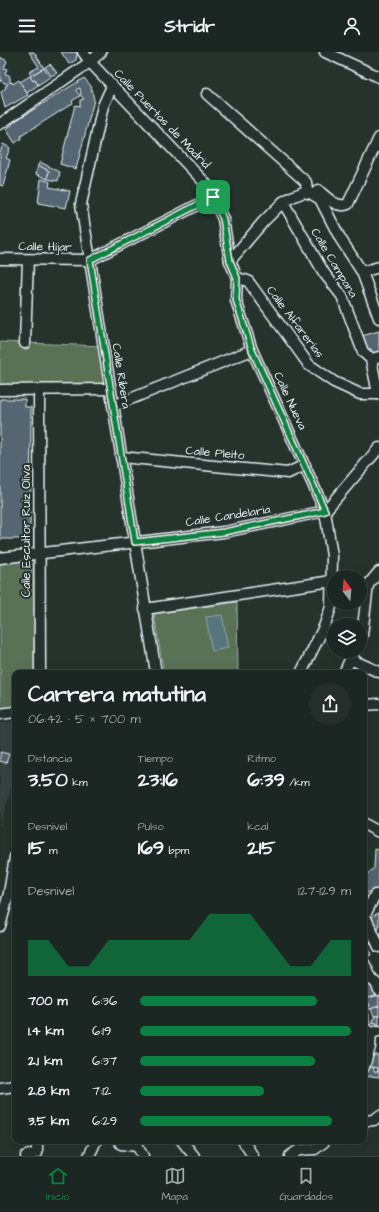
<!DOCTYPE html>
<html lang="es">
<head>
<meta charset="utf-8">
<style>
	body { margin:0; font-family:"Architects Daughter",sans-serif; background:#252e2a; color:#f1f3f6; height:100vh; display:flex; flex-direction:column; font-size:15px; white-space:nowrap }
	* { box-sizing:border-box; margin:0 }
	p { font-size:13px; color:#a0a5a5 }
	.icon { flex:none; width:22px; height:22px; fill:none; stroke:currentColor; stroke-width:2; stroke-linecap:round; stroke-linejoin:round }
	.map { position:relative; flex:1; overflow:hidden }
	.drawer { position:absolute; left:12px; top:618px; width:355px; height:474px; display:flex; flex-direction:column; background:#1c2622; border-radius:8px; box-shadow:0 4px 16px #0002,0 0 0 1px #3a4340 }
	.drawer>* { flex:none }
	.needle { width:26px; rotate:344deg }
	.fabs { position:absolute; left:327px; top:518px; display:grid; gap:8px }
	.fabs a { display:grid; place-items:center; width:40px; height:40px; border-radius:50%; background:#1c2622; box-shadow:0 4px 16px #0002,0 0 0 1px #3a4340; font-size:20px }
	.pin { position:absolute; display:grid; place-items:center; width:34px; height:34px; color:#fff; margin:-17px; border-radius:8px; box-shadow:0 2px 6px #0006 }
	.round { display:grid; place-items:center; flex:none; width:42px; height:42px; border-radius:21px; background:#252e2a }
	.headline { display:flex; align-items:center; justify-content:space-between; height:68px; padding:0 16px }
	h1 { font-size:22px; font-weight:800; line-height:30px }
	.metrics { display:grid; grid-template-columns:repeat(3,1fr); gap:6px; height:68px; padding:4px 16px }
	.metrics div { display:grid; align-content:center }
	.metrics b { font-size:20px; font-weight:800 }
	.metrics small { font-size:11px; font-weight:400 }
	.metrics p { font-size:11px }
	.chart { height:112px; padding:8px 16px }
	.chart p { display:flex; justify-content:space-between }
	.chart svg { width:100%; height:72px; margin-top:4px; fill:#0b8043; opacity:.7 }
	ul { padding:0 16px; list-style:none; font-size:13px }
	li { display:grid; grid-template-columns:64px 48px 1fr; align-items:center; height:30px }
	li i { height:10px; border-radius:5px; background:#0b8043 }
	header { display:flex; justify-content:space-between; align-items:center; height:52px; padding:0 16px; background:#1c2622; font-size:18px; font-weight:800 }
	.menu { display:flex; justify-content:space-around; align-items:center; height:56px; border-top:1px solid #3a4340; background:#1c2622; font-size:11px; color:#a0a5a5 }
	.menu a { display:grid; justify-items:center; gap:2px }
	.menu .on { color:#0b8043 }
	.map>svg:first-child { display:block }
</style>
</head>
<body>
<header><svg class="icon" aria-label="menu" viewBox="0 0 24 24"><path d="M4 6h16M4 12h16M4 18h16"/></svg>Stridr<svg class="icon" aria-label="person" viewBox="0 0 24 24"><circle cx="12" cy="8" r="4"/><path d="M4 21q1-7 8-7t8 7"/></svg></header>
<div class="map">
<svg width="379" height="1104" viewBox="0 0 379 1104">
	<rect width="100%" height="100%" fill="#26332d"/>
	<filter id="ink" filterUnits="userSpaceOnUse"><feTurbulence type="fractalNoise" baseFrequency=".025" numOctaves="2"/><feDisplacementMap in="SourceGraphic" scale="8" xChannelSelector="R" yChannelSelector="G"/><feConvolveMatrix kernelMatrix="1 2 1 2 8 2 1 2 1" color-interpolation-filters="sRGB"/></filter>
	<g filter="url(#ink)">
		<polygon fill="#344241" points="15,669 15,725 0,774 0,671"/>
		<g fill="#5a7156" stroke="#a1b1a7">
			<polygon points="0,290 103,294 110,337 0,338"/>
			<polygon points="39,502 40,621 15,621 15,660 0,662 0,506"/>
			<polygon points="237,550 238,621 164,621 154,562"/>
		</g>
		<polygon fill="#57747c" stroke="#91a6ae" points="222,563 228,596 212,599 206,565"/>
		<g fill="#546571" stroke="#e8f1f8">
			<polygon points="29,0 34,0 44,16 31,23 29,20 39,15"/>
			<polygon points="61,0 76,0 77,2 76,8 69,12"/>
			<polygon points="0,5 7,9 4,16 7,17 5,22 9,23 10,25 10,31 12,30 13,32 19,28 28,43 5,56 1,40 6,36 5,34 8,33 7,31 4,31 1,28 0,30"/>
			<polygon points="50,12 57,21 51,24 45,15"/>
			<polygon points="44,16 50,25 38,33 35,28 33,29 30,24"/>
			<polygon points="30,24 33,29 35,28 38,33 27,41 20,30"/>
			<polygon points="84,26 91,34 94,48 76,117 60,112 75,53 80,54 80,48 84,47 81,44 80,36 76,38 80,44 72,49 73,51 21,84 22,86 15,91 6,77 13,72 12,71"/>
			<polygon points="3,92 10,96 6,106 10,108 3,134 0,133 0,101"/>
			<polygon points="40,110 60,120 58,129 47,127 49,119 38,113"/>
			<polygon points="38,113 49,119 47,127 36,122"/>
			<polygon points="41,127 50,130 49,135 70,139 66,156 38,151"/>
			<polygon points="379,279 379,300 373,302 371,297 366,297 362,284"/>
			<polygon points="0,347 25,347 25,355 31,355 30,480 26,480 26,487 0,487"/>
			<polygon points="0,700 9,702 6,711 0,709"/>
			<polygon points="375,797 379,798 379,838 368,840 364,843 364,825 374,816"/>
			<polygon points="379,860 379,877 374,879 369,867"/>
			<polygon points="364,874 376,891 371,893 369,887 364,889"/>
			<polygon points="368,894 371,903 364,906 364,895"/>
			<polygon points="369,928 379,943 365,947 364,929"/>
			<polygon points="379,943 379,954 367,958 367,955 370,954 369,951 366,952 365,947"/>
			<polygon points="364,947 369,963 369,970 377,971 376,977 364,975"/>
			<polygon points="379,954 379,964 374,964 371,957"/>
			<polygon points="374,964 379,964 379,977 376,977 377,971 373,970 372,967 375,967"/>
			<polygon points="372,1003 378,1003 379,1020 377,1020 378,1016 366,1014"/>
			<polygon points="366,1014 374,1016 374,1020 379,1020 379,1025 370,1024 370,1025 365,1024"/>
		</g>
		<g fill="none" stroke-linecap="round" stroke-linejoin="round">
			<defs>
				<g id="street">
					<polyline points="83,0 90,10 207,133 223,167 230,209 237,226 236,248 252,298 325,459 332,504 331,555 324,575 301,621"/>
					<polyline points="325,0 379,25"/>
					<polyline points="112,34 103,54 81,152 156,621"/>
					<polyline points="207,42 306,130 307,141"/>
					<polyline points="0,72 90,10 101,0"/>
					<path d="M318,138c8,7 19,19 30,14l31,-66"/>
					<polyline points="283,150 324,221 342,244 363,300 371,307"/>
					<polyline points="0,207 90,208 213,145"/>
					<polyline points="230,209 263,170 283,150 294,144 304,140 310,141 320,147 340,186 362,220 379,266"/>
					<polyline points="362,220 379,215"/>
					<polyline points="237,226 248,229 309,313 334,330 360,342 379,342"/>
					<polyline points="25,291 28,208"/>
					<polyline points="0,338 110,337"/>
					<polyline points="39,338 40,621"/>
					<polyline points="378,342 371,307 379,305"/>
					<polyline points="113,354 252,298"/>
					<polyline points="121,405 288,421 305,413"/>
					<polyline points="325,459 379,396"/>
					<polyline points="0,506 224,480 325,459"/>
					<polyline points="145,557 332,529"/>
					<polyline points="360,587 362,583 368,533 379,520"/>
					<polyline points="350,607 379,620"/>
					<polyline points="344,621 354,599"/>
					<polyline points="364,653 379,652"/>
					<polyline points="0,662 15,660"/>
					<polyline points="364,772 379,780"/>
					<polyline points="365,864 379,895"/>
					<polyline points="364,865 375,843 379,843"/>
					<polyline points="0,874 9,841 15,805"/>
					<polyline points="364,911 372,928 376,931 379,938"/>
					<polyline points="364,978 367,978 371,981 379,979"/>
					<polyline points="364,1015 370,995 371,981"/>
					<polyline points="0,1036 15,1034"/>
					<polyline points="364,1069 374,1068 379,1064"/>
					<polyline points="119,1089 121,1092 137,1094 143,1104"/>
					<polyline points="182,1089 194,1104"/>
					<polyline points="243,1089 253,1104"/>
					<polyline points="37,1101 37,1089"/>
					<polyline points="26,1104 37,1101"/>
					<polyline points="89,1104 96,1089"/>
					<polyline points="290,1104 299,1098 315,1097 325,1089"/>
				</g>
			</defs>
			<use href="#street" stroke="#e8f1f8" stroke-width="13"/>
			<use href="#street" stroke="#26332d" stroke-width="10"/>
		</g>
	</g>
	<g fill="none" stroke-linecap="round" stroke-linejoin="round" filter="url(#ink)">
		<defs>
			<polygon id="route" points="213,145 223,167 230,209 237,226 236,248 252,298 325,459 224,480 135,490 90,208"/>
		</defs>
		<use href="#route" stroke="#fff" stroke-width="8"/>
		<use href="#route" stroke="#0b8043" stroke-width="5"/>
	</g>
	<g text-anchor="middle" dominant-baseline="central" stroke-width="4" stroke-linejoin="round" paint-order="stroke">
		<g font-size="12" fill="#e8f1f8" stroke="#26332d">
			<text transform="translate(162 67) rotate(46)">Calle Puertas de Madrid</text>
			<text transform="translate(45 195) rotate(1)">Calle Híjar</text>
			<text transform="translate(334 211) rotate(59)">Calle Campana</text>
			<text transform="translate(295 270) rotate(53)">Calle Alfarerías</text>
			<text transform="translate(121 324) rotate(81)">Calle Ribera</text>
			<text transform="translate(290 349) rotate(65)">Calle Nueva</text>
			<text transform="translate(215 401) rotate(5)">Calle Pleito</text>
			<text transform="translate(228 464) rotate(-9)">Calle Candelaria</text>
			<text transform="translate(26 479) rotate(-90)">Calle Escultor Ruiz Oliva</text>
		</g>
	</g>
</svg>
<div class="fabs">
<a><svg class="needle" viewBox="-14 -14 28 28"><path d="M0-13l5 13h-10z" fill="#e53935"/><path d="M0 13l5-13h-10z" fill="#a0a5a5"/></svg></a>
<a><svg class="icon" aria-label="layers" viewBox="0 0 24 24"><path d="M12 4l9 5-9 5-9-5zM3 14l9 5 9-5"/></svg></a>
</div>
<div class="pin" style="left:213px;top:145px;background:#1e9e55"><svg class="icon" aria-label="arrive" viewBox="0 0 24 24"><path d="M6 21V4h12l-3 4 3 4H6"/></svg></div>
<section class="drawer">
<div class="headline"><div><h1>Carrera matutina</h1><p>06:42 · 5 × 700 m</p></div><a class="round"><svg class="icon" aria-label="share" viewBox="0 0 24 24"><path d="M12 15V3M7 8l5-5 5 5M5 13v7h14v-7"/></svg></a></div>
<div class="metrics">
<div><p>Distancia</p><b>3.50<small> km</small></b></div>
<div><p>Tiempo</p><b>23:16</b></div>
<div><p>Ritmo</p><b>6:39<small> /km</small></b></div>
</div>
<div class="metrics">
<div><p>Desnivel</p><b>15<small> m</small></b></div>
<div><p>Pulso</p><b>169<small> bpm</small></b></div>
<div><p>kcal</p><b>215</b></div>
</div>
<div class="chart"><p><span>Desnivel</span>127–129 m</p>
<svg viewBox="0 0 160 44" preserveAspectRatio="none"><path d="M0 44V22L10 22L20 38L30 38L40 22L50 22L60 22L70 22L80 22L90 6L100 6L110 6L120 22L130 38L140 38L150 22L160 22V44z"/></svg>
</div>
<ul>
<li><b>700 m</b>6:36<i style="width:84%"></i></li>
<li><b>1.4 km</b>6:19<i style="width:100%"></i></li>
<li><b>2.1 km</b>6:37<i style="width:83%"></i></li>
<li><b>2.8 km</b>7:12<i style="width:59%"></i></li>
<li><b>3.5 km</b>6:29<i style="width:91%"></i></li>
</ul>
</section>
</div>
<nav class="menu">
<a class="on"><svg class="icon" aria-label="home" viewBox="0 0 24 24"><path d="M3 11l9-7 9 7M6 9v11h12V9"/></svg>Inicio</a>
<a><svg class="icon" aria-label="map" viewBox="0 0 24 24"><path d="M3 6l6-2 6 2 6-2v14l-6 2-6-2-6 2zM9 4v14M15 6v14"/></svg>Mapa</a>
<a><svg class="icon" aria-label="saved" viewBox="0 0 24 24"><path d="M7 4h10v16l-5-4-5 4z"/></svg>Guardados</a>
</nav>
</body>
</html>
